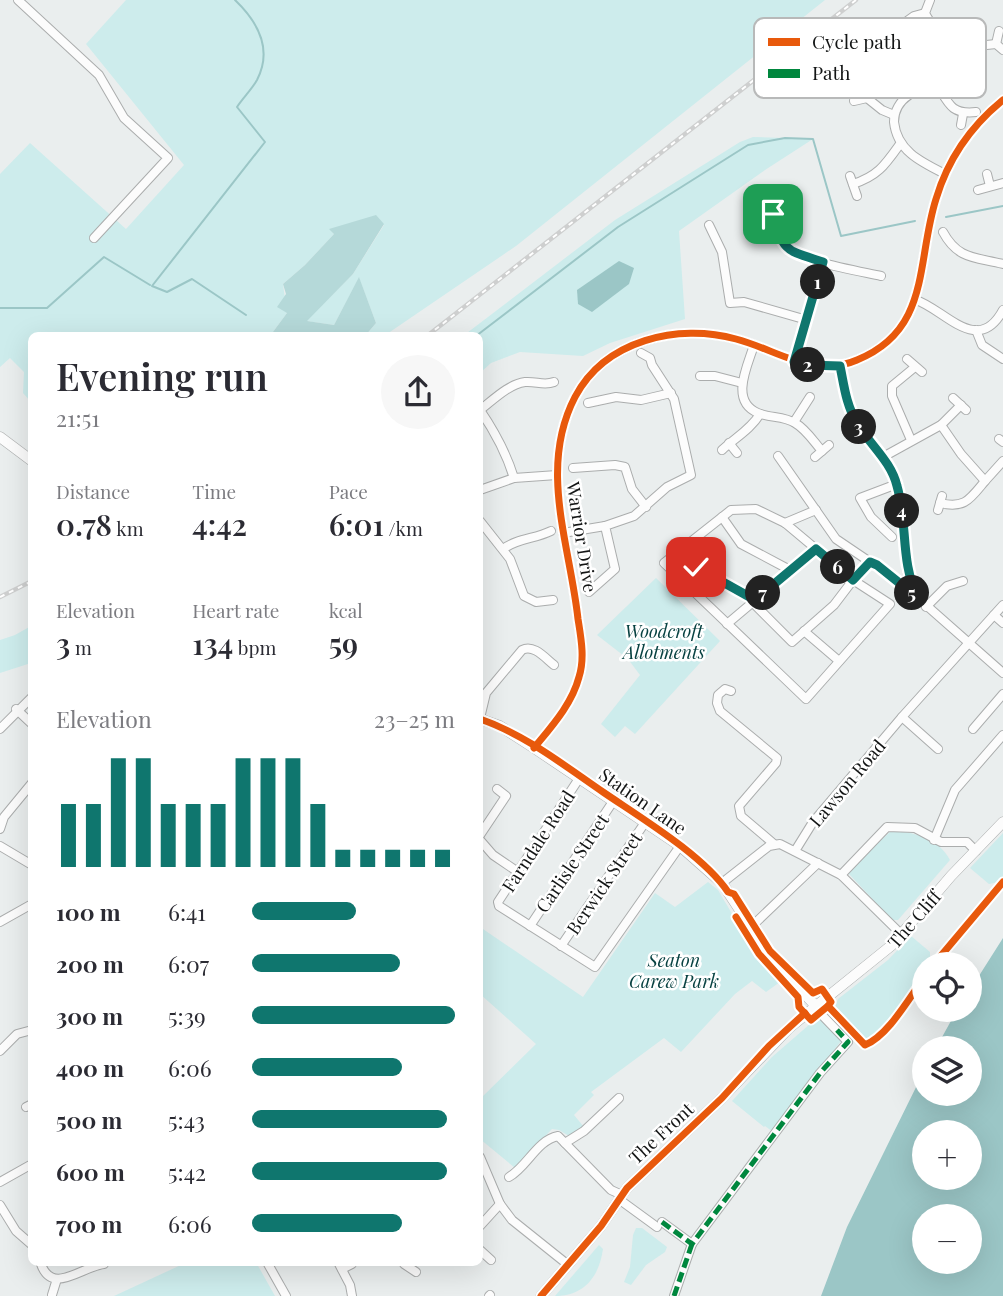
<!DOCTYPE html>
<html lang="en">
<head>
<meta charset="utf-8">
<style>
	body { margin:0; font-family:"Playfair Display",serif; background:#f7f7f7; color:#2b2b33; height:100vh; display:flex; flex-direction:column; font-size:26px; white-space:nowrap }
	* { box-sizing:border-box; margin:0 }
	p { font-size:23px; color:#7c7c81 }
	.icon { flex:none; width:38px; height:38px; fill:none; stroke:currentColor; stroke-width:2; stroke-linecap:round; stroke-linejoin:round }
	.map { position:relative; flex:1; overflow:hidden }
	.details { position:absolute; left:28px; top:332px; width:455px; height:934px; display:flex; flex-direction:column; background:#fff; border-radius:10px; box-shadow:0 7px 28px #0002 }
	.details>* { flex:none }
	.fabs { position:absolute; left:912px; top:952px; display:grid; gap:14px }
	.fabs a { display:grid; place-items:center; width:70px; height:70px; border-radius:50%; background:#fff; box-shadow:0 7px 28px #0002; font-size:35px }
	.pin { position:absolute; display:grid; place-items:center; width:60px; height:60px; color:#fff; margin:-30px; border-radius:14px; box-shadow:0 4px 10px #0006 }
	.km { position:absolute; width:35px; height:35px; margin:-18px; border-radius:50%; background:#222; color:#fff; font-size:19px; line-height:35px; text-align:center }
	.round { display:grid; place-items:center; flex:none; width:74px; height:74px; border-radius:37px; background:#f7f7f7 }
	.headline { display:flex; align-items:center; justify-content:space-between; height:119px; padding:0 28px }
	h1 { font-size:38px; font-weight:600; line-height:52px }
	.metrics { display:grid; grid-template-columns:repeat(3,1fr); gap:10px; height:119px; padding:7px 28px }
	.metrics div { display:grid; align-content:center }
	.metrics b { font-size:30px; font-weight:600 }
	.metrics small { font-size:19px; font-weight:400 }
	.metrics p { font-size:19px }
	.chart { height:196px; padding:14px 28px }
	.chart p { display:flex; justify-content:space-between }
	.chart svg { width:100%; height:126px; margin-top:7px; stroke:#0f766e; stroke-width:6 }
	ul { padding:0 28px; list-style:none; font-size:23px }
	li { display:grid; grid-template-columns:112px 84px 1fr; align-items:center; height:52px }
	li i { height:18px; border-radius:9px; background:#0f766e }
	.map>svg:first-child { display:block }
</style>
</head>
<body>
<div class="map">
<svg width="1003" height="1296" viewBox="0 0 1003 1296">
	<rect width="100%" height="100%" fill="#eaeeee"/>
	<g fill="#cdecec">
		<polygon points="126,0 825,0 516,246 384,336 365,336 376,323 359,278 334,325 306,321 353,274 384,225 330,229 334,234 305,265 283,284 287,313 270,336 32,336 31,402 23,393 24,372 10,358 0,367 0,174 30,143 126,229 184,165 86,44"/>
		<polygon points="753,137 813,139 765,170 679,231 685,319 610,343 583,356 520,352 491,363 480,373 480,336 463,336 615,220 740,142"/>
		<polygon points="656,578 720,641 635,734 625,726 615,737 601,724 640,675 628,659 597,635"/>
		<polygon points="31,626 31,663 0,673 0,640 15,635"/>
		<path d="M891,831c22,0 48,8 59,29l-52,60h-6l-43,-46 1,-5z"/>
		<polygon points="1003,833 1003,878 999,882 989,884 970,868"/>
		<polygon points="708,882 718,890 754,951 780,982 766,992 752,981 735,994 681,1052 664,1038 591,1092 594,1095 574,1115 584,1127 569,1136 559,1130 552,1129 515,1168 480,1139 480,1099 536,1044 480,994 480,927 583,997 655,893 675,907"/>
		<polygon points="911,936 930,952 930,964 924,964 924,972 879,1032 866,1041 863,1040 834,1009 838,999 888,960"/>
		<polygon points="818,1017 841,1041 773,1132 765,1126 764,1127 732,1101 772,1057"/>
		<polygon points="636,1228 642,1228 667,1247 665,1252 646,1265 631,1285 624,1282 630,1267 633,1235"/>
		<path d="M599,1245l4,4c-4,28 -19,47 -48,47z"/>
		<polygon points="183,1264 257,1264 275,1296 114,1296"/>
	</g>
	<polygon fill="#b5d9d9" points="376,215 384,224 353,274 307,321 334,325 359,277 376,323 365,336 270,336 287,313 277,307 286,294 283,284 305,265 334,234 329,229"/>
	<g fill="#9bc6c6" fill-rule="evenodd">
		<polygon points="619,261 634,268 629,284 592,312 578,304 577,290"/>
		<path d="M1003,938v358h-182l26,-69 77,-156v23h46v-46h-34l21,-38h13v-20zM924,1132h46v46h-46zM924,1216h46v46h-46z"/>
	</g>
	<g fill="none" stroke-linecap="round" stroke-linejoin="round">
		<g stroke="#9bc6c6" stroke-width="2">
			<path d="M235,0c23,22 38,49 22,80 -5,9 -14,18 -20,27l28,35 -113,144 15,6 25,-13 54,36"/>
			<polyline points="946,217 1003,206"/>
			<polyline points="0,308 47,308 104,257 150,285"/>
			<polyline points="476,336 618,227 748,145 785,138 813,139 841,236 915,221"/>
		</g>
		<defs>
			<g id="minor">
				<polyline points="18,0 99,75 124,118 168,158 94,238"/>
				<path d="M930,0l-5,13c6,14 23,26 24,43 2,28 -25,27 -40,39 -9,6 -15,16 -15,27 3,29 27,40 51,52"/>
				<polyline points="886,36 914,16 925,13"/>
				<polyline points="996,44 999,31"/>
				<polyline points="949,57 977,46 996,44 1003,50"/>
				<path d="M936,83c12,19 14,32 40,29"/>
				<polyline points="867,98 882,110 894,115"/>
				<polyline points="854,101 867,98 869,87"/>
				<polyline points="961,125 963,114"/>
				<polyline points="987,174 990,186"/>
				<polyline points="850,176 857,196"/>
				<path d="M853,184c25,-8 32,-19 47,-40"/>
				<polyline points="978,190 1003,183"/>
				<path d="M765,198c6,11 13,39 18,46 13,17 76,27 98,32"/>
				<polyline points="709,225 722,252 730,303 744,302 807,320"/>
				<path d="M943,232c15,28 33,25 60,32"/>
				<path d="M916,300c28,9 62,57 87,10"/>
				<polyline points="976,330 982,345 1003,359"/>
				<path d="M754,345c-6,20 -25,56 4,68 12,5 26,3 37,10 11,6 19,19 27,28"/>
				<polyline points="907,359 922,372"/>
				<polyline points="794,362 823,263"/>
				<polyline points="840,365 848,403 855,421 883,457 897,484 907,572 918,598 1003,673"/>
				<polyline points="700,376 715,376 742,383"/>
				<polyline points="953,398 966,410"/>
				<polyline points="588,403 616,397 641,400 671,393"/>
				<path d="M480,410c13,-10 29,-26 45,-28 11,-1 19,4 29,0"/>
				<path d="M480,410c15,22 26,42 34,68"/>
				<polyline points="794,422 810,397"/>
				<polyline points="941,425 961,405"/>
				<polyline points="999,439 1003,442"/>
				<polyline points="911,440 892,396 892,386 915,367"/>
				<polyline points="729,443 737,453"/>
				<path d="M722,450c13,-12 29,-21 38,-36"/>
				<polyline points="778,456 836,539 870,562"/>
				<polyline points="815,457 829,445"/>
				<path d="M883,457l58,-32 20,29 24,27c-15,18 -20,28 -45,22"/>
				<polyline points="573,468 615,465 625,467 632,489 646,507"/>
				<polyline points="985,481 1003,461"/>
				<polyline points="480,490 514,478 557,475"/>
				<polygon points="756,509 785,523 853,580 890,604 806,699 664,563 731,510"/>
				<polyline points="938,510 942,496"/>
				<polyline points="722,517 741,544 790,570"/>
				<polyline points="480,521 510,559 524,596 536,602 553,600"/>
				<polyline points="785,523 816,510"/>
				<polyline points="563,533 605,526"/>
				<polyline points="892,537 871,517 860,498 897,484"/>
				<path d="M503,549c15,-11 32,-10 48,-18"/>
				<polyline points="675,574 696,567 755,600"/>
				<polyline points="589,592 615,569 605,526 634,516 667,487 691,475 674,399 652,365 650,358 641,353"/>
				<polyline points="753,603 792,642 834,605 853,580 870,562 916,596"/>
				<polyline points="926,607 947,586 963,581"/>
				<polyline points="994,615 1003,623"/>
				<polyline points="727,624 816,549"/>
				<polyline points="804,631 839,661"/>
				<polyline points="731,691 725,689 718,695 717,703 720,711 777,758 776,763 739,806 741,816 774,844"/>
				<polyline points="16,709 32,724"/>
				<polyline points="902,717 938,749"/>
				<path d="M480,718l6,-25 36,-43c12,-6 23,8 32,15"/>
				<polyline points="0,729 32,697"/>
				<polyline points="973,729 1003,694"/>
				<path d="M534,748c18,-22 38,-44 45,-71 6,-19 2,-39 -1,-58 -8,-74 -40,-151 -3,-222 30,-57 103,-74 161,-58 42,11 77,40 121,21 74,-30 59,-98 79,-161 12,-40 35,-73 67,-99"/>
				<polyline points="580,777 498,902 499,906 595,967 680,846"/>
				<polyline points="0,829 4,817 32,783"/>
				<polyline points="480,835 506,796 497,789"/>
				<polyline points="480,840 493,855 518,872"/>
				<polyline points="934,840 955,790 1003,735"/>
				<polyline points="0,846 32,865"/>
				<polyline points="795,851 813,822 902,717 1003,605"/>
				<polyline points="841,875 887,827 915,828 941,842 967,842 976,851"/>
				<polyline points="722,883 769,846 780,844 841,875 901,934"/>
				<polyline points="0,922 32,904"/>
				<polyline points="530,926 614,800"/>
				<polyline points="750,928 818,863"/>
				<polyline points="561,946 646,821"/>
				<polyline points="0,1051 17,1034 32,1030"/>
				<polyline points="26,1107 32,1104"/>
				<polyline points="565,1143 584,1131 619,1098"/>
				<polyline points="480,1157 500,1204 512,1220 567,1264"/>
				<path d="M509,1177c18,-10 28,-37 49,-41l53,54 11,5"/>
				<polyline points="0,1182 32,1164"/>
				<polyline points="620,1200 657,1227"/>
				<polyline points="0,1205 16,1231 32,1245"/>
				<polyline points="662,1222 692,1244 820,1073 848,1042 820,1013"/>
				<polyline points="480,1226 500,1204"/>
				<polyline points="480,1250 491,1260"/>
				<path d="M41,1264c11,32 42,2 63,0"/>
				<polyline points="268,1264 286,1296"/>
				<polyline points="339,1264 350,1285 352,1296"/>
				<polyline points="404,1264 416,1272"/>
				<polyline points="342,1269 352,1264"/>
				<polyline points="52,1295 56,1282"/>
				<polyline points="489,1296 490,1295"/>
				<polyline points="674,1296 692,1244"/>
			</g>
			<g id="major">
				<polyline points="0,437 32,461"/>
				<polyline points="480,719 500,726 534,748 680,846 722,883 774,962 815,1005"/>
				<polyline points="541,1296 601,1226 627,1188 722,1098 789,1028 892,945 951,876 1003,822"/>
			</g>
		</defs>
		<use href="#minor" stroke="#abadad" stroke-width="10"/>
		<use href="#major" stroke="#abadad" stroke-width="11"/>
		<use href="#minor" stroke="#fcfcfc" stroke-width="8"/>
		<use href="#major" stroke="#fcfcfc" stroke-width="10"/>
		<defs>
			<g id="rail">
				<polyline points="427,336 856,0"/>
				<polyline points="0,597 32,581"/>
			</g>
		</defs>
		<use href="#rail" stroke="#cecfcf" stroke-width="4.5"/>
		<use href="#rail" stroke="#fff" stroke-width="2" stroke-dasharray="5" stroke-linecap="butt"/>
		<g stroke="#00873e" stroke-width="5" stroke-dasharray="10 5" stroke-linecap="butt">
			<polyline points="662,1222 692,1244 820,1073 848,1042 837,1030"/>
			<polyline points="674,1296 692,1244"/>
		</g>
		<defs>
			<g id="cycleway">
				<path d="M480,719c44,15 85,47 123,73 38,26 100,63 125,100l6,2 36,57 43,42 9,-4 9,13 -3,4 37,39c23,-9 44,-47 59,-67"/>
				<path d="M534,748c18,-22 38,-44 45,-71 6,-19 2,-39 -1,-58 -8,-74 -40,-151 -3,-222 30,-57 103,-74 161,-58 42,11 77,40 121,21 74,-30 59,-98 79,-161 12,-40 35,-73 67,-99"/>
				<polyline points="736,917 759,954 798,997 799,1007 811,1020 828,1006"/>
				<polyline points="934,964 1003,882"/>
				<polyline points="541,1296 601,1226 627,1188 722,1098 769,1046 805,1013"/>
			</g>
		</defs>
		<use href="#cycleway" stroke="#fff" stroke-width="11"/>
		<use href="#cycleway" stroke="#e8590c" stroke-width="7"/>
	</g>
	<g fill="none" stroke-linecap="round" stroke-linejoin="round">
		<defs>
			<path id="route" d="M696,567l59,33 61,-51 37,31 17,-18 7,3 41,33c-18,-36 -10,-74 -21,-112 -6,-25 -27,-41 -40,-63 -11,-18 -13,-38 -17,-57l-32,-1 -14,-3 29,-100c-37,-12 -39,-9 -50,-48"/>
		</defs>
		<use href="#route" stroke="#fff" stroke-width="14"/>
		<use href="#route" stroke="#0f766e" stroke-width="9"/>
	</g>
	<g text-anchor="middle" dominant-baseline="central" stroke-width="5" stroke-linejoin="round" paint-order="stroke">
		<g font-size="18" fill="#131515" stroke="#fff">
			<text transform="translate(582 537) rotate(81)">Warrior Drive</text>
			<text transform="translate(847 783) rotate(-50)">Lawson Road</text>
			<text transform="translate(643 801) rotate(35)">Station Lane</text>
			<text transform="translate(538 841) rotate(-57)">Farndale Road</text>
			<text transform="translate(572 863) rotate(-56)">Carlisle Street</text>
			<text transform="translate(604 883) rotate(-56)">Berwick Street</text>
			<text transform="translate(914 919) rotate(-49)">The Cliff</text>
			<text transform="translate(661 1133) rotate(-43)">The Front</text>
		</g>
		<g font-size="18" font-style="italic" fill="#084242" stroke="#fff">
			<text x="664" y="631">Woodcroft<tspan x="664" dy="21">Allotments</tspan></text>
			<text x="674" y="960">Seaton<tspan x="674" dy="21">Carew Park</tspan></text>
		</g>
	</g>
	<rect x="754" y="18" width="232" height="80" rx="10" fill="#fff" stroke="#b8b9b9" stroke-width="2"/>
	<rect x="768" y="38" width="32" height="8" fill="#e8590c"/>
	<rect x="768" y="69" width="32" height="9" fill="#00873e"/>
	<g font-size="19" fill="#131515">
		<text x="812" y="49">Cycle path</text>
		<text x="812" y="80">Path</text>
	</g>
</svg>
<div class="fabs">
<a><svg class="icon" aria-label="locate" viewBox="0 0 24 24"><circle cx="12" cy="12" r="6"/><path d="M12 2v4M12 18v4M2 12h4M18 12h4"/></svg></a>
<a><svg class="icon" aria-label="layers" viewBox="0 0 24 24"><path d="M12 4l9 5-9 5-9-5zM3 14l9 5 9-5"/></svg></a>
<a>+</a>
<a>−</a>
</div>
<div class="pin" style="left:773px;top:214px;background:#1e9e55"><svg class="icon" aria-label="arrive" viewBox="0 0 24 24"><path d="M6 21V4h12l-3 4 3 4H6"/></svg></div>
<div class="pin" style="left:696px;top:567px;background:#d93025"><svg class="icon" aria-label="check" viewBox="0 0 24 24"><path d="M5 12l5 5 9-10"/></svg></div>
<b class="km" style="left:818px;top:282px">1</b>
<b class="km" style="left:808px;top:365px">2</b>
<b class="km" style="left:859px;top:427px">3</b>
<b class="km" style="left:902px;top:511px">4</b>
<b class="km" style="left:912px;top:593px">5</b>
<b class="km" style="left:838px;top:567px">6</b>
<b class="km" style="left:763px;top:593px">7</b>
<section class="details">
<div class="headline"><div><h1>Evening run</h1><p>21:51</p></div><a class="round"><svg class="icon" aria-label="share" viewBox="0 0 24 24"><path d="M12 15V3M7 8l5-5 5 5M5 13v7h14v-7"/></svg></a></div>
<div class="metrics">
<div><p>Distance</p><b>0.78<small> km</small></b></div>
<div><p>Time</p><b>4:42</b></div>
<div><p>Pace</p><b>6:01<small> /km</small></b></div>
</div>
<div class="metrics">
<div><p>Elevation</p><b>3<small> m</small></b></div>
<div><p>Heart rate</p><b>134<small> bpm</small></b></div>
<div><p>kcal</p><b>59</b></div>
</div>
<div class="chart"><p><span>Elevation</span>23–25 m</p>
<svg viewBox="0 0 160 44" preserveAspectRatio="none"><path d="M5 44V22M15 44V22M25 44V6M35 44V6M45 44V22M55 44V22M65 44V22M75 44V6M85 44V6M95 44V6M105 44V22M115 44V38M125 44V38M135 44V38M145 44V38M155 44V38"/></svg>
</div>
<ul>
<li><b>100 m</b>6:41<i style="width:51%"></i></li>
<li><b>200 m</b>6:07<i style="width:73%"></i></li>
<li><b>300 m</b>5:39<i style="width:100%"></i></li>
<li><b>400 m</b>6:06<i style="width:74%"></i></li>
<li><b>500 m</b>5:43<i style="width:96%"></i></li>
<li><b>600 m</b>5:42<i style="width:96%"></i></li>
<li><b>700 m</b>6:06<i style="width:74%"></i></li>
</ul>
</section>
</div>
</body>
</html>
